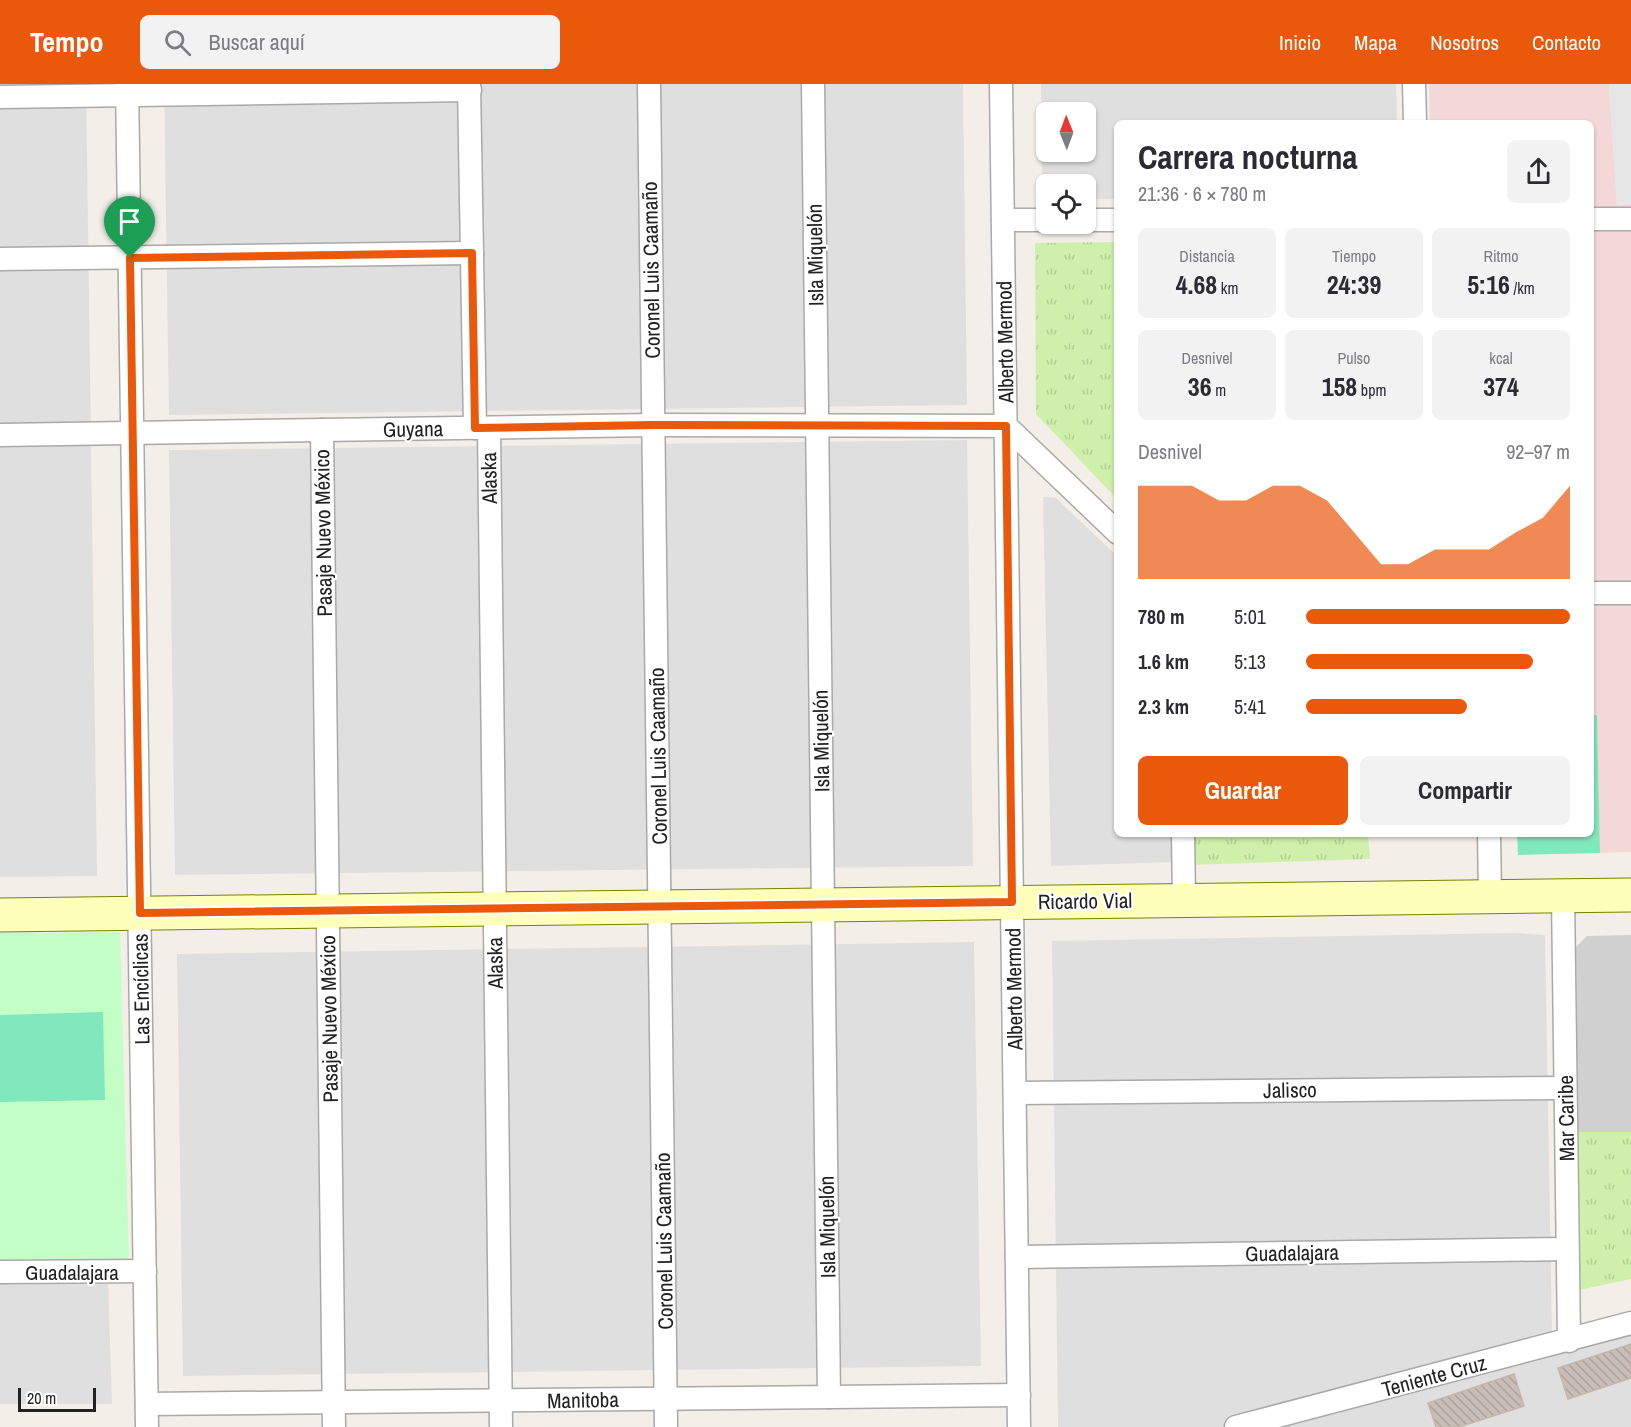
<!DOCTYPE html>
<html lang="es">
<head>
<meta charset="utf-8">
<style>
	body { margin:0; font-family:"Archivo Narrow",sans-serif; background:#f2f2f3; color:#2b2b33; height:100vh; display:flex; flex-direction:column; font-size:22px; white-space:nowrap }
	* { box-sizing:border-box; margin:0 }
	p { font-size:20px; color:#7c7c81 }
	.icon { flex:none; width:33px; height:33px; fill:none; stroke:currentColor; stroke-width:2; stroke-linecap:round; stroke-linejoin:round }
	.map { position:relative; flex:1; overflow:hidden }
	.side { position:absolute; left:1114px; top:36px; width:480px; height:717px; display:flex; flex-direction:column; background:#fff; border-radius:9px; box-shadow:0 2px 4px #0004 }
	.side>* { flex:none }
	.needle { width:39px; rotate:359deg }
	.buttons { position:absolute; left:1036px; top:18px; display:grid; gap:12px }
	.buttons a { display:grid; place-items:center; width:60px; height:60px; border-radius:9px; background:#fff; box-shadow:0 2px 4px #0004; font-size:30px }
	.scale { position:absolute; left:18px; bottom:15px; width:78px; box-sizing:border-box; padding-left:6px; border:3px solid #222; border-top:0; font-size:16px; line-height:21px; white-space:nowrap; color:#222; -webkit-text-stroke:4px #fff; paint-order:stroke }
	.pin { position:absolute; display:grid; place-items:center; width:51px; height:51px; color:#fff; margin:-62px -26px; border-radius:50% 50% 50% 0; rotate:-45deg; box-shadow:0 0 6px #0007 }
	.pin .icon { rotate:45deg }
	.round { display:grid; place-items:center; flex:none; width:63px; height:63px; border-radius:9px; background:#f2f2f3 }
	.summary { display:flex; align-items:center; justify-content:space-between; height:102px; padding:0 24px }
	h1 { font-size:33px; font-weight:700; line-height:45px }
	.metrics { display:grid; grid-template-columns:repeat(3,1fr); gap:9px; height:102px; padding:6px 24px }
	.metrics div { display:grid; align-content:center; border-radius:9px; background:#f2f2f3; text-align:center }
	.metrics b { font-size:26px; font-weight:700 }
	.metrics small { font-size:16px; font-weight:400 }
	.metrics p { font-size:16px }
	.chart { height:168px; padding:12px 24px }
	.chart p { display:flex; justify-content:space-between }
	.chart svg { width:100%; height:108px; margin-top:6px; fill:#ea580c; opacity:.7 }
	.cta { display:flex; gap:12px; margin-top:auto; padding:12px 24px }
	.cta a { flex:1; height:69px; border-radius:9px; background:#ea580c; color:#fff; font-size:24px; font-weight:700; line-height:69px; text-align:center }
	.cta a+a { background:#f2f2f3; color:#2b2b33 }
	ul { padding:0 24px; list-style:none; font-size:20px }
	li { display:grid; grid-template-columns:96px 72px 1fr; align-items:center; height:45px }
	li i { height:15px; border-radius:8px; background:#ea580c }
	header { display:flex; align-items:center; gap:36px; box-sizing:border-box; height:84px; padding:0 30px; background:#ea580c; color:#fff }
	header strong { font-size:28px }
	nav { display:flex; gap:33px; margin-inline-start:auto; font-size:21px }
	.search { width:420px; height:54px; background:#f2f2f3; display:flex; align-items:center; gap:15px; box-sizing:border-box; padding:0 21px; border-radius:9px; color:#7c7c81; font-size:22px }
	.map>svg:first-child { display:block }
</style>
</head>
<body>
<header>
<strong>Tempo</strong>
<div class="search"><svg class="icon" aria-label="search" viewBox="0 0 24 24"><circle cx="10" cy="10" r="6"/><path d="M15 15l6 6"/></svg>Buscar aquí</div>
<nav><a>Inicio</a><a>Mapa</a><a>Nosotros</a><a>Contacto</a></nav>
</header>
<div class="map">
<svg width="1631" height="1343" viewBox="0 0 1631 1343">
	<defs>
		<pattern id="grass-tufts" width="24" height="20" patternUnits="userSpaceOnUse" patternTransform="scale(1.5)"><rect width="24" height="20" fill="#cff0ab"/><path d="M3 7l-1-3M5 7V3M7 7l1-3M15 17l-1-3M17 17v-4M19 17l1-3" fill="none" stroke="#b1ce93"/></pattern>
		<pattern id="building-back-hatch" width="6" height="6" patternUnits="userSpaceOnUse" patternTransform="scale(1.5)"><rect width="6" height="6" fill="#c8beb7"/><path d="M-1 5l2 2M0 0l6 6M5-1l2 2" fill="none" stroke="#aca39d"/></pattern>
	</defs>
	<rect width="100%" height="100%" fill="#f3efe8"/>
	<g fill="#e0dfdf" fill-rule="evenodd">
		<polygon points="0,0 86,0 97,792 0,793"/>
		<polygon points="164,0 963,0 967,321 169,331"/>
		<path d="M1041,0h355l1,39h-279l-1,76h-31v-15h-39v15l-5,-5zM1047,28h39v40h-39z"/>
		<polygon points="967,356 973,782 175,791 169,366"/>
		<polygon points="1043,413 1056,414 1117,472 1118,750 1172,750 1173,778 1051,782"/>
		<polygon points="1514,849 1545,851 1552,1250 1631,1230 1631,1343 1058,1343 1052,857"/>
		<polygon points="974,858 981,1282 183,1292 177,870"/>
		<polygon points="108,1196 112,1320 0,1320 0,1199"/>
	</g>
	<polygon fill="#f4d7d7" points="1429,0 1609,0 1617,121 1631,120 1631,768 1600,769 1597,632 1592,631 1592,39 1430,39"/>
	<polygon fill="#d0d0d0" points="1631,851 1631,1048 1578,1048 1576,863 1587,852"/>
	<g fill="url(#grass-tufts)">
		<polygon points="1117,158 1118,158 1117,415 1036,330 1035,159"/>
		<polygon points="1191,750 1368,750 1370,775 1191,781"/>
		<polygon points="1578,1048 1631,1048 1631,1195 1579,1206"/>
	</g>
	<polygon fill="#c4fec7" points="120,848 129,1178 0,1177 0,849"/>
	<g fill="#81e7bd">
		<polygon points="1592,631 1597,631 1600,769 1518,771 1517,750 1592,750"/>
		<polygon points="103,928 105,1016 0,1018 0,931"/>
	</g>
	<polygon fill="#e6e6e6" points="1609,0 1631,0 1631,120 1617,121"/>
	<g fill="url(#building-back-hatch)" stroke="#c6b5a9" stroke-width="1.5">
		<polygon points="1631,1260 1631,1294 1568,1315 1558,1284"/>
		<polygon points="1514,1290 1524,1322 1459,1343 1436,1343 1428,1319"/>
	</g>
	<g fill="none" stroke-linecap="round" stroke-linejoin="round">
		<defs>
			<g id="street">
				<polyline points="127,0 147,1343"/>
				<polyline points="469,0 475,344"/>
				<polyline points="649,0 666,1343"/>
				<polyline points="813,0 829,1313"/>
				<polyline points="1001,0 1019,1343"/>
				<polyline points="1414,0 1415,39"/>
				<polyline points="0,13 470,6"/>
				<polyline points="1592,135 1631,135"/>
				<polyline points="1003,136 1047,136"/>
				<polyline points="1086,136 1118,136"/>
				<polyline points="0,175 472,169"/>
				<polyline points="489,344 501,1343"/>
				<polyline points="322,346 334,1343"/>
				<polyline points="0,351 653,341 1006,342 1118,449"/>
				<polyline points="1592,509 1631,509"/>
				<polyline points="1183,750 1184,816"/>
				<polyline points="1489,750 1490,812"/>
				<polyline points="1563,812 1569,1257"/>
				<polyline points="1015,1009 1565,1004"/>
				<polyline points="1017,1173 1567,1165"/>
				<polyline points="0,1188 145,1187"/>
				<polyline points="147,1320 1019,1311"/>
				<polyline points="1236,1343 1631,1239"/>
			</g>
			<polyline id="secondary" points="0,831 1631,811"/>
		</defs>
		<use href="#street" stroke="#a9a9a9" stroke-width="25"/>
		<use href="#secondary" stroke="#778200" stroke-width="35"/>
		<use href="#street" stroke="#fff" stroke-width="22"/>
		<use href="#secondary" stroke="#fdffba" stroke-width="33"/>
	</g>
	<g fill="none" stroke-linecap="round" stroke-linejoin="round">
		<defs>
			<polygon id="route" points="472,169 475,344 653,341 1006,342 1012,818 140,829 130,174"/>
		</defs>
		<use href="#route" stroke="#fff" stroke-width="12"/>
		<use href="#route" stroke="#ea580c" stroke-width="8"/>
	</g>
	<g text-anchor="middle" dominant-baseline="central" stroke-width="4.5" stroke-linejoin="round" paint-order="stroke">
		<g font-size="21" fill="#222" stroke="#fff">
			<text transform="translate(815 171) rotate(-91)">Isla Miquelón</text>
			<text transform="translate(651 186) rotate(-91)">Coronel Luis Caamaño</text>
			<text transform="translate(1005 258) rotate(-91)">Alberto Mermod</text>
			<text transform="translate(413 345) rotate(-1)">Guyana</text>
			<text transform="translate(489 394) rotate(-91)">Alaska</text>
			<text transform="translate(323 449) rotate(-91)">Pasaje Nuevo México</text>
			<text transform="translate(821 657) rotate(-91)">Isla Miquelón</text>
			<text transform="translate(658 672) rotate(-91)">Coronel Luis Caamaño</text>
			<text transform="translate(1085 817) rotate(-1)">Ricardo Vial</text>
			<text transform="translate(495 879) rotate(-91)">Alaska</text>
			<text transform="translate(141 905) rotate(-91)">Las Encíclicas</text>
			<text transform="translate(1014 905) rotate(-91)">Alberto Mermod</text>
			<text transform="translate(329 935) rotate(-91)">Pasaje Nuevo México</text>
			<text transform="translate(1290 1006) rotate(-1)">Jalisco</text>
			<text transform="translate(1566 1034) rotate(-91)">Mar Caribe</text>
			<text transform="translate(827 1143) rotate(-91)">Isla Miquelón</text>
			<text transform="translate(664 1157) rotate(-91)">Coronel Luis Caamaño</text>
			<text transform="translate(1292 1169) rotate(-1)">Guadalajara</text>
			<text x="72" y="1188">Guadalajara</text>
			<text transform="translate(1434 1292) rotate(-15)">Teniente Cruz</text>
			<text transform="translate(583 1316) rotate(-1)">Manitoba</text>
		</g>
	</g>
</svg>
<div class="buttons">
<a><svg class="needle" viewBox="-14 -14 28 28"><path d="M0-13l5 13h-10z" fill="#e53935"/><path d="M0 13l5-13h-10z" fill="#7c7c81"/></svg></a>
<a><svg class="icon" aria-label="locate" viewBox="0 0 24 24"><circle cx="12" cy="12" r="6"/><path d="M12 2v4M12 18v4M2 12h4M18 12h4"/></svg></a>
</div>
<div class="scale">20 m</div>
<div class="pin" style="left:130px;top:174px;background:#1e9e55"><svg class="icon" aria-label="arrive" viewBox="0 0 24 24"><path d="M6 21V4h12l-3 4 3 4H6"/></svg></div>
<section class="side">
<div class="summary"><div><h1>Carrera nocturna</h1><p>21:36 · 6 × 780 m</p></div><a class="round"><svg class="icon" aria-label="share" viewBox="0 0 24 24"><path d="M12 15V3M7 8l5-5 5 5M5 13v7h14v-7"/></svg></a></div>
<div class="metrics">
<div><p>Distancia</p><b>4.68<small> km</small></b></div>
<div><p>Tiempo</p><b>24:39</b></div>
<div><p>Ritmo</p><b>5:16<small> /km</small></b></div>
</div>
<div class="metrics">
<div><p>Desnivel</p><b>36<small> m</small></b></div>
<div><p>Pulso</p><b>158<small> bpm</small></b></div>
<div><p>kcal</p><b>374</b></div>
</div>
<div class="chart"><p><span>Desnivel</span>92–97 m</p>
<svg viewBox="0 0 160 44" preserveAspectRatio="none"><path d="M0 44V6L10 6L20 6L30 12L40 12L50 6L60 6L70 12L80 25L90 38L100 38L110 32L120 32L130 32L140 25L150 19L160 6V44z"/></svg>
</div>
<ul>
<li><b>780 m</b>5:01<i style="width:100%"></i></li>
<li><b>1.6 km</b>5:13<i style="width:86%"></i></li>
<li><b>2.3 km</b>5:41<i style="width:61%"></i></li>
</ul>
<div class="cta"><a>Guardar</a><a>Compartir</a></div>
</section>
</div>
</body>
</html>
